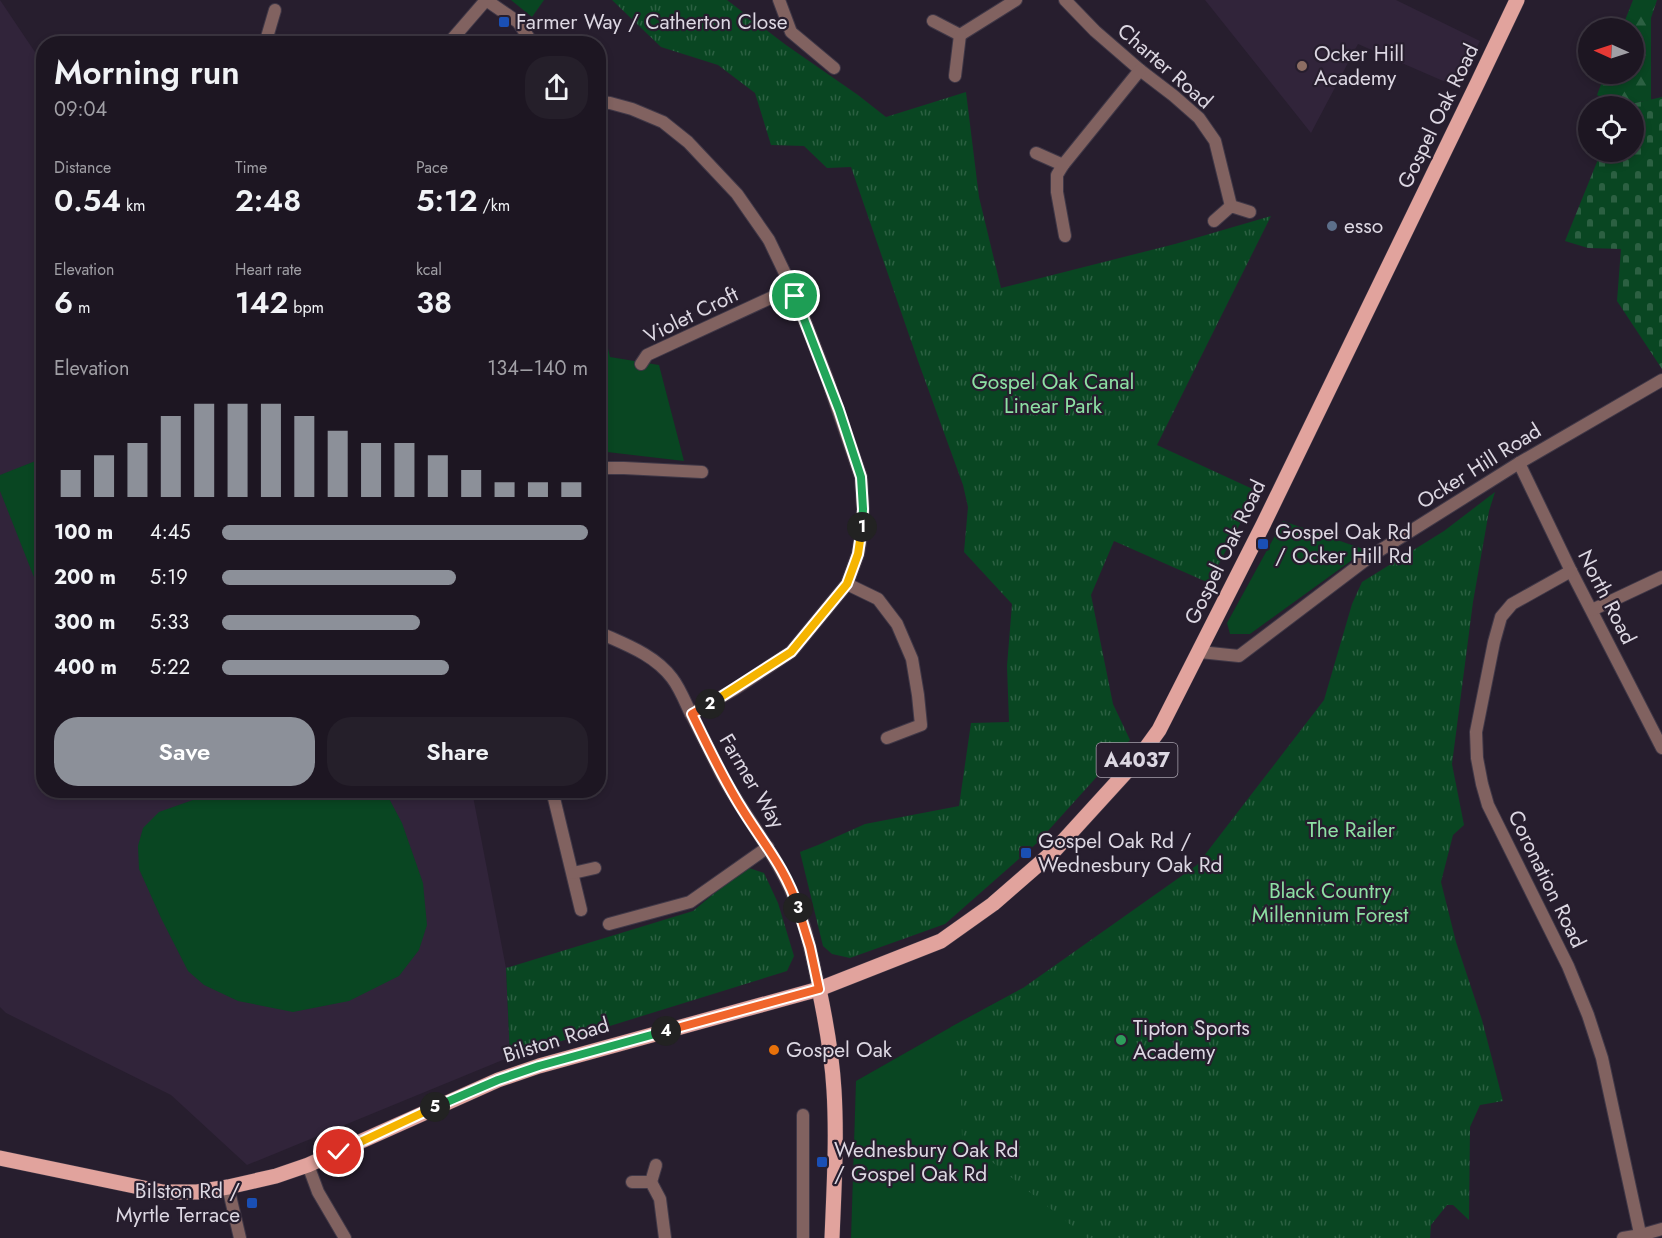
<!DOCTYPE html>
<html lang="en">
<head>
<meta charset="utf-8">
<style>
	body { margin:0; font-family:Jost,sans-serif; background:#251f2a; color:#f1f3f6; height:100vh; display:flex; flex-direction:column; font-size:22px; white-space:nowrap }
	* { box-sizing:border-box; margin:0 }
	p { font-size:20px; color:#a09fa5 }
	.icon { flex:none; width:33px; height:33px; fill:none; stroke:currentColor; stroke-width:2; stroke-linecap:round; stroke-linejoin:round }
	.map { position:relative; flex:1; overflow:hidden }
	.panel { position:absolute; left:36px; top:36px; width:570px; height:762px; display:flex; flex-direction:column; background:#1d1622; border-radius:24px; box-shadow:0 3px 9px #0003,0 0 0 2px #3b3540 }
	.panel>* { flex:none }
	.needle { width:39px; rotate:273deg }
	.tools { position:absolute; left:1578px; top:18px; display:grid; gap:12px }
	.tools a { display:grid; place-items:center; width:66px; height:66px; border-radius:50%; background:#1d1622; box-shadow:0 3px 9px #0003,0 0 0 2px #3b3540; font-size:30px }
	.pin { position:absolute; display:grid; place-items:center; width:51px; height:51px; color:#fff; margin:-26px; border:3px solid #fff; border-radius:50%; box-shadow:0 2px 6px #0007 }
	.km { position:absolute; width:30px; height:30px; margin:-15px; border-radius:50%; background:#222; color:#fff; font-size:16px; line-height:30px; text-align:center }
	.round { display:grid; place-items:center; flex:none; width:63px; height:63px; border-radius:24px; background:#251f2a }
	.headline { display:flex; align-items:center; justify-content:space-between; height:102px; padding:0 18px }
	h1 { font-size:33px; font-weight:600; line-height:45px }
	.metrics { display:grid; grid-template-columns:repeat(3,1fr); gap:9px; height:102px; padding:6px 18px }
	.metrics div { display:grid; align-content:center }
	.metrics b { font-size:30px; font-weight:600 }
	.metrics small { font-size:16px; font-weight:400 }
	.metrics p { font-size:16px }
	.chart { height:168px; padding:12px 18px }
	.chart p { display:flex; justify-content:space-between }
	.chart svg { width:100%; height:108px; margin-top:6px; stroke:#8c9099; stroke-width:6 }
	.cta { display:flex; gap:12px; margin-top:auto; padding:12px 18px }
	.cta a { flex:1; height:69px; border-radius:24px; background:#8c9099; color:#fff; font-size:24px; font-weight:600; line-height:69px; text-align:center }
	.cta a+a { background:#251f2a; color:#f1f3f6 }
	ul { padding:0 18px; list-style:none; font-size:20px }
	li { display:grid; grid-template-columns:96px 72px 1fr; align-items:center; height:45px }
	li i { height:15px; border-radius:8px; background:#8c9099 }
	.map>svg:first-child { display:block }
</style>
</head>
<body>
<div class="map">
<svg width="1662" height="1238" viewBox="0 0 1662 1238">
	<defs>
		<pattern id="forest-firs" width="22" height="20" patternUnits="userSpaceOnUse" patternTransform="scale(1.5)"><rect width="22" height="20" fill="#094622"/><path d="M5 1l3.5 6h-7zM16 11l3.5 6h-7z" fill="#2c6042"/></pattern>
		<pattern id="cemetery-stones" width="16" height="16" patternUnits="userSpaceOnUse" patternTransform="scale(1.5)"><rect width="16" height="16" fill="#094622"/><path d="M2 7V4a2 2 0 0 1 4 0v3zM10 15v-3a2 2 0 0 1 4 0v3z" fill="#2c6042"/></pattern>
		<pattern id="park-tufts" width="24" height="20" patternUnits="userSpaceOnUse" patternTransform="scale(1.5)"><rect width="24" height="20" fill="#094622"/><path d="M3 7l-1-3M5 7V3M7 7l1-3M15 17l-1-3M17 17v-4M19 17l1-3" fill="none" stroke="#2c6042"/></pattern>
	</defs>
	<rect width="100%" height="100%" fill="#271e2e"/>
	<g fill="#31243a">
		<polygon points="0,0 43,64 44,790 472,791 506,968 510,1057 247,1165 171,1095 6,1013 0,1007"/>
		<polygon points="1205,0 1396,0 1480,41 1457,87 1358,44 1311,133"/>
	</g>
	<g fill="#094622">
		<polygon points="599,333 605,335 610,357 659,365 684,461 607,452 599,431"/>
		<polygon points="43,458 43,600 0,491 0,475"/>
		<polygon points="1283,521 1366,550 1250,634 1230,634 1227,623"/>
		<polygon points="221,790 385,791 402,823 423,883 427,925 419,950 399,976 349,1001 293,1012 238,1001 204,985 188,971 161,918 139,869 138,846 143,828 159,812"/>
		<polygon points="1023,988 1251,1238 851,1238 856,1081 951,1027"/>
	</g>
	<polygon fill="url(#forest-firs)" points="1633,0 1657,0 1651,18 1651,100 1618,106 1597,95 1605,74 1634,74 1634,28 1622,28"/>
	<polygon fill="url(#cemetery-stones)" points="1662,97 1662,369 1617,301 1621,249 1588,248 1565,241 1601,152 1634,152 1634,106 1622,106"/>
	<g fill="url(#park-tufts)">
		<polygon points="511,0 544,0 532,17"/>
		<polygon points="612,0 727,0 786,45 858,95 886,117 966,92 979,197 1001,288 1175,244 1271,216 1157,445 1257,491 1209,583 1114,541 1091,595 1113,704 1130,740 1037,843 945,924 850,958 832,954 823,946 800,852 818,845 865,824 959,806 971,723 1009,722 1007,666 1012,604 964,552 968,507 963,485 918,361 851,167 827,168 804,146 771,145 755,93 718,65 661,47"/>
		<polygon points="1495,492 1489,511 1473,602 1452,764 1464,825 1453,835 1441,882 1456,942 1482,1020 1503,1101 1480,1105 1470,1127 1469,1220 1453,1205 1447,1205 1431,1225 1430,1238 1087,1238 962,1138 960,1053 951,1027 1023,988 1197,865 1324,700 1352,604 1362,582 1444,531"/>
		<polygon points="746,867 764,873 778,903 794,956 787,971 510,1057 506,968 693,911"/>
	</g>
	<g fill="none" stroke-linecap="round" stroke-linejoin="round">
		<defs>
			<g id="street">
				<polyline points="486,0 518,22 533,44"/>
				<polyline points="779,0 791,32 834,68"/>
				<polyline points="1065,0 1095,31 1140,70 1174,96 1199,118 1215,141 1231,206"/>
				<polyline points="933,21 960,35 1016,0"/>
				<polyline points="265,44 275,10"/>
				<polyline points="448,44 486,0"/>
				<polyline points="955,76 960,35"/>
				<polyline points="598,102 610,103 632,109 663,122 688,142 737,194 769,240 792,288 827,378 861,477 863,509 862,531 858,554 847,584 791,652 735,689 691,714"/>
				<polyline points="1036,153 1063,165"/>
				<polyline points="1214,221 1231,206 1250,212"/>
				<polyline points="1065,236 1057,192 1057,175 1063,165 1140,70"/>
				<polyline points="641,364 647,355 792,288"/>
				<polyline points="1519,463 1571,571 1662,748"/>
				<polyline points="598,469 604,468 624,468 702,472"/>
				<polyline points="1571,571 1512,604 1501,617 1494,642 1476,732 1477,758 1482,784 1488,805 1568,966 1588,1015 1602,1058 1641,1238"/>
				<polyline points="847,584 878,599 897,624 912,659 918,695 921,725 887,738"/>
				<polyline points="1592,610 1662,577"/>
				<path d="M598,632c26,12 56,22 74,46 7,9 12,21 17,32 11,21 22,43 33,65 19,35 44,66 62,101 19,35 27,75 35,113"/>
				<polyline points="1200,652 1239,656 1371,556 1519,463 1662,380"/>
				<polyline points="552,790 581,910"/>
				<polyline points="573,873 595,868"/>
				<polyline points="609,924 690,902 768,847"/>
				<polyline points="308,1165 318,1192 345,1238"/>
				<polyline points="632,1182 651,1182 656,1165"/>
				<polyline points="651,1182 660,1199 665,1238"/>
				<polyline points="228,1187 240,1238"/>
				<polyline points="803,1238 803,1115"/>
				<polyline points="1623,1238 1641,1235 1662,1229"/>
			</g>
			<g id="primary">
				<path d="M819,989c7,33 13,67 15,101 3,49 0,99 -2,148"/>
				<polyline points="0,1158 163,1192 197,1192 228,1187 276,1176 308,1165 498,1080 539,1066 819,989 941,941 993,904 1055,850 1138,759 1159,730 1263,525 1478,82 1517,0"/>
			</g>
		</defs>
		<use href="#street" stroke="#403847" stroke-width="14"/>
		<use href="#primary" stroke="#403847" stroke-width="16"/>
		<use href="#street" stroke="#816260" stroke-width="12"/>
		<use href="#primary" stroke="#e1a39d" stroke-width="15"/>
	</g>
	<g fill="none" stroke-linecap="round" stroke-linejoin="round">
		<defs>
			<polyline id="split-1" points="795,296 839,410 861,477 863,509 862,527"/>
			<polyline id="split-2" points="710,704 791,652 847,584 858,554 862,527"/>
			<path id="split-3" d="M710,704l-18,10c16,33 32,67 52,98 20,32 43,59 54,96"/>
			<polyline id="split-4" points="666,1031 819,989 810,947 798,908"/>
			<polyline id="split-5" points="435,1107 498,1080 539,1066 666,1031"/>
			<polyline id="split-6" points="339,1152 435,1107"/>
		</defs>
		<use href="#split-1" stroke="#fff" stroke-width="12"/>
		<use href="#split-2" stroke="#fff" stroke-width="12"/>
		<use href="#split-3" stroke="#fff" stroke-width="12"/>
		<use href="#split-4" stroke="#fff" stroke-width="12"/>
		<use href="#split-5" stroke="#fff" stroke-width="12"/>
		<use href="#split-6" stroke="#fff" stroke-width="12"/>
		<use href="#split-1" stroke="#22a559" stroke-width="8"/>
		<use href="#split-2" stroke="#f5b400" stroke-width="8"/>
		<use href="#split-3" stroke="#f0652b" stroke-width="8"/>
		<use href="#split-4" stroke="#f0652b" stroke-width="8"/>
		<use href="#split-5" stroke="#22a559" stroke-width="8"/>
		<use href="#split-6" stroke="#f5b400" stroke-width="8"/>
	</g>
	<g fill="#1a4fb4" stroke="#271e2e" stroke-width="2">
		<rect x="498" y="16" width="12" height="12" rx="3"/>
		<rect x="1257" y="538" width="12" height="12" rx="3"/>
		<rect x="1020" y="847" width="12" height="12" rx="3"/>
		<rect x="816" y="1156" width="12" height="12" rx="3"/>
		<rect x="246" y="1197" width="12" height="12" rx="3"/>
	</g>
	<circle fill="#8d6e63" stroke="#271e2e" stroke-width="2" cx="1302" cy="66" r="6"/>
	<circle fill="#5c6f8a" stroke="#271e2e" stroke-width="2" cx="1332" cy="226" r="6"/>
	<circle fill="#2e9e5b" stroke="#271e2e" stroke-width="2" cx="1121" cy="1040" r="6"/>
	<circle fill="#e8710a" stroke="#271e2e" stroke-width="2" cx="774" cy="1050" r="6"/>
	<g text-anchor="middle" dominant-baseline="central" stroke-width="4.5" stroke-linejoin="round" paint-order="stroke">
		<rect fill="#271e2e" stroke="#a6a0ac" stroke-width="1.5" x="1096.5" y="743" width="81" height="34" rx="4.5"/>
		<g font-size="20" font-weight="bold" fill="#dcd7e2">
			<text x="1137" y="760">A4037</text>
		</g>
		<g font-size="21" fill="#dcd7e2" stroke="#271e2e" text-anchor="start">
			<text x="516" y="22">Farmer Way / Catherton Close</text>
			<text x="1314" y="54">Ocker Hill<tspan x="1314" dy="24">Academy</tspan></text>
			<text x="1344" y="226">esso</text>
			<text x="1275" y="532">Gospel Oak Rd<tspan x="1275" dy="24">/ Ocker Hill Rd</tspan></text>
			<text x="1038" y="841">Gospel Oak Rd /<tspan x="1038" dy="24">Wednesbury Oak Rd</tspan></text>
			<text x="1133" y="1028">Tipton Sports<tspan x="1133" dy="24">Academy</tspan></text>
			<text x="786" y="1050">Gospel Oak</text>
			<text x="834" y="1150">Wednesbury Oak Rd<tspan x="834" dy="24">/ Gospel Oak Rd</tspan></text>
			<text x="240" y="1191" text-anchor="end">Bilston Rd /<tspan x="240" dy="24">Myrtle Terrace</tspan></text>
		</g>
		<g font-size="21" fill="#dcd7e2" stroke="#271e2e">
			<text transform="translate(1165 66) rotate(41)">Charter Road</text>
			<text transform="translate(1438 116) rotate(-64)">Gospel Oak Road</text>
			<text transform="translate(691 315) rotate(-26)">Violet Croft</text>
			<text transform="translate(1479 466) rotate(-32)">Ocker Hill Road</text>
			<text transform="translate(1225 552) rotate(-64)">Gospel Oak Road</text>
			<text transform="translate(1607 597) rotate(63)">North Road</text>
			<text transform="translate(752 781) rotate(59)">Farmer Way</text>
			<text transform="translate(1547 879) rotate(64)">Coronation Road</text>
			<text transform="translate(556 1040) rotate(-17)">Bilston Road</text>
		</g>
		<g font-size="21" fill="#8de1a4" stroke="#271e2e">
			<text x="1053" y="382">Gospel Oak Canal<tspan x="1053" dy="24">Linear Park</tspan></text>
			<text x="1351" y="830">The Railer</text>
			<text x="1330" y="891">Black Country<tspan x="1330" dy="24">Millennium Forest</tspan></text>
		</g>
	</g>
</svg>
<div class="tools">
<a><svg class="needle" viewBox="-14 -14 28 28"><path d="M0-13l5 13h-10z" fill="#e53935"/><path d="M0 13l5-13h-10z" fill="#a09fa5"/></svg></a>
<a><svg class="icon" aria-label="locate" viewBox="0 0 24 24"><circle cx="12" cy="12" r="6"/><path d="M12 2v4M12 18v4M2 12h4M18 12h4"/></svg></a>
</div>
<div class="pin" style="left:795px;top:296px;background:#1e9e55"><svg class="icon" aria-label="arrive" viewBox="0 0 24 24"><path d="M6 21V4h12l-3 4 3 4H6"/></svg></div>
<div class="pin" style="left:339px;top:1152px;background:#d93025"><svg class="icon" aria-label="check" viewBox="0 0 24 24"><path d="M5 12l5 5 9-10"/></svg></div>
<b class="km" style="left:862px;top:527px">1</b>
<b class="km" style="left:710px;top:704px">2</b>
<b class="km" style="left:798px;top:908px">3</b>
<b class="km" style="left:666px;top:1031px">4</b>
<b class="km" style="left:435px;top:1107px">5</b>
<section class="panel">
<div class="headline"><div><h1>Morning run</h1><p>09:04</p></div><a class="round"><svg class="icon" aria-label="share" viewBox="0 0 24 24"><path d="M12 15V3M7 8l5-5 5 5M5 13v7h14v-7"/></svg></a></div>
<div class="metrics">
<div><p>Distance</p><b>0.54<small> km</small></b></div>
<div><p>Time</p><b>2:48</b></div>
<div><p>Pace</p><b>5:12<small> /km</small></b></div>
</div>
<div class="metrics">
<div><p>Elevation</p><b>6<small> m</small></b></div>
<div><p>Heart rate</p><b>142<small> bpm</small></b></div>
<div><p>kcal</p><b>38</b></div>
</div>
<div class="chart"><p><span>Elevation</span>134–140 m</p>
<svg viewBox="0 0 160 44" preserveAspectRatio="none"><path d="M5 44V33M15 44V27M25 44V22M35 44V11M45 44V6M55 44V6M65 44V6M75 44V11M85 44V17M95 44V22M105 44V22M115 44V27M125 44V33M135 44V38M145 44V38M155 44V38"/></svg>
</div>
<ul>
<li><b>100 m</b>4:45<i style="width:100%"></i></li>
<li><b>200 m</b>5:19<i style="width:64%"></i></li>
<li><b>300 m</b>5:33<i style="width:54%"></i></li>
<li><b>400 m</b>5:22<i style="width:62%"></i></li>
</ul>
<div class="cta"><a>Save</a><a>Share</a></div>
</section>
</div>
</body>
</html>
